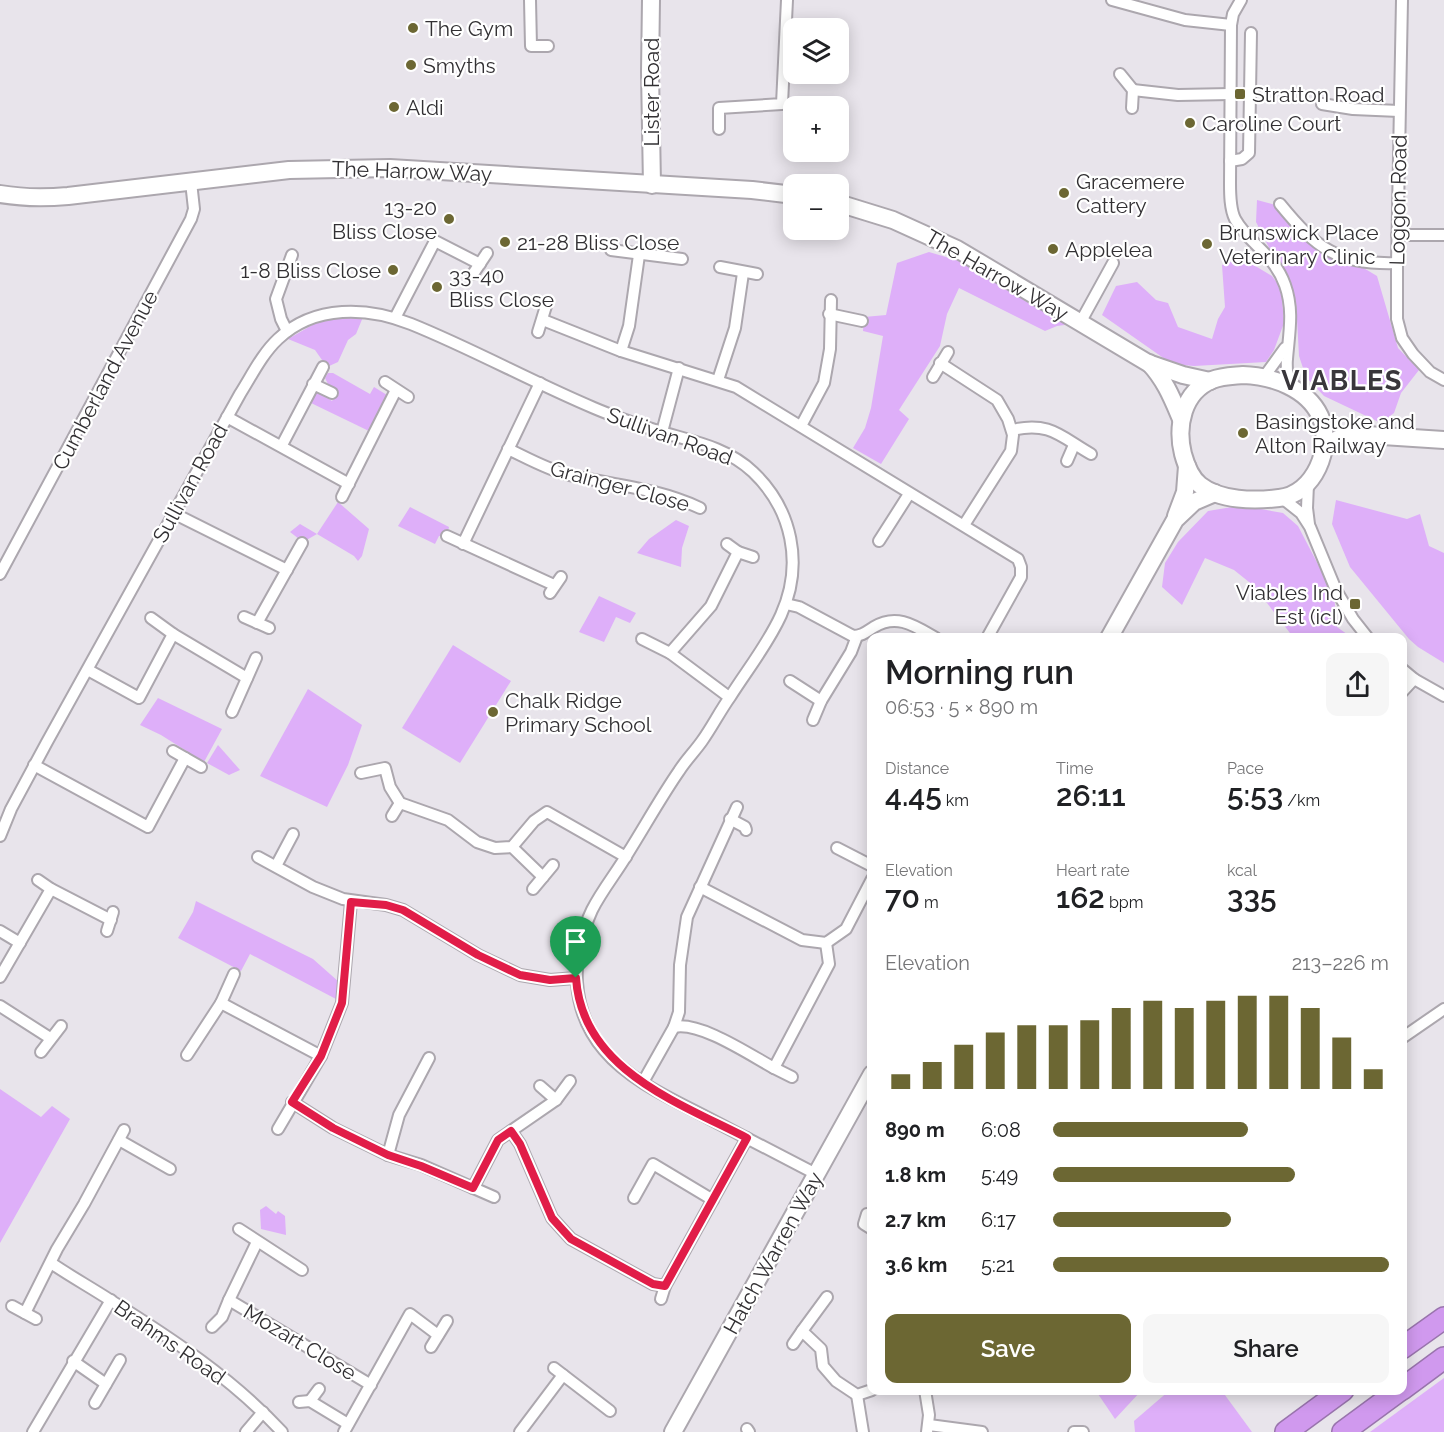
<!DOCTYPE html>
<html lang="en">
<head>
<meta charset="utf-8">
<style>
	body { margin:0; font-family:Raleway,sans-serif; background:#f6f6f6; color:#202124; height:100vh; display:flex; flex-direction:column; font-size:22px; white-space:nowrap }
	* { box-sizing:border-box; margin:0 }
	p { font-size:20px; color:#757577 }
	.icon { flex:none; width:33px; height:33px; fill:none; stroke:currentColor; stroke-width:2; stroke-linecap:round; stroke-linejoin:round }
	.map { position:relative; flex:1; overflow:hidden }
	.side { position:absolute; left:867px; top:633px; width:540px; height:762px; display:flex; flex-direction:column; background:#fff; border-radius:12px; box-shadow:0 3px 15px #0003 }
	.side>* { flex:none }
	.tools { position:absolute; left:783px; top:18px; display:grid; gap:12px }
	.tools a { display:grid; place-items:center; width:66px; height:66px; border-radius:12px; background:#fff; box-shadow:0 3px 15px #0003; font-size:30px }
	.pin { position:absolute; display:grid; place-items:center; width:51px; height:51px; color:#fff; margin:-62px -26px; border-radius:50% 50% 50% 0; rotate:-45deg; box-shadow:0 0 6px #0007 }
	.pin .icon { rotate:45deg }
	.round { display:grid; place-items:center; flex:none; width:63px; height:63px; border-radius:12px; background:#f6f6f6 }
	.head { display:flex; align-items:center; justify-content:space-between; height:102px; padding:0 18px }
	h1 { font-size:33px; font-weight:600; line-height:45px }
	.stats { display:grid; grid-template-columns:repeat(3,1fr); gap:9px; height:102px; padding:6px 18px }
	.stats div { display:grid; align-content:center }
	.stats b { font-size:30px; font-weight:600 }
	.stats small { font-size:16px; font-weight:400 }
	.stats p { font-size:16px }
	.chart { height:168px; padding:12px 18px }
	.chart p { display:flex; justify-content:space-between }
	.chart svg { width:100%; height:108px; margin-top:6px; stroke:#6c6733; stroke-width:6 }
	.primary-button { display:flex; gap:12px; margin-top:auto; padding:12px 18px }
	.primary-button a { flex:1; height:69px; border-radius:12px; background:#6c6733; color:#fff; font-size:24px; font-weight:600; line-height:69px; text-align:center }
	.primary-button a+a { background:#f6f6f6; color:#202124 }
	ul { padding:0 18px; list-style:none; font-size:20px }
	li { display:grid; grid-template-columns:96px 72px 1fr; align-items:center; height:45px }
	li i { height:15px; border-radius:8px; background:#6c6733 }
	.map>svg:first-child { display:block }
</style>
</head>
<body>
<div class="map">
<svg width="1444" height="1432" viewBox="0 0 1444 1432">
	<rect width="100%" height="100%" fill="#e8e4eb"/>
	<g fill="#deaff9">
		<polygon points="1257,200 1276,205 1289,224 1324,255 1362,267 1377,276 1398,348 1419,370 1401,393 1394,413 1381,423 1324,396 1306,377 1299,356 1296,301 1256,222"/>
		<polygon points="929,252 966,263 1072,324 1057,326 1045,331 959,288 947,314 940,346 899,410 909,419 881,464 853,448 865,428 871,408 883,336 863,331 864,317 886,315 897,263"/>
		<polygon points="1242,258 1272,276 1281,288 1284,323 1274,350 1266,362 1194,366 1172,364 1102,315 1116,286 1137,282 1156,300 1168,303 1178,327 1212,339 1218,319 1225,307 1222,265"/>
		<polygon points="363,317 356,334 348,340 338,362 327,367 315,350 288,339 321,320"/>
		<polygon points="328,373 333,373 370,394 374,387 387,395 371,432 311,403 317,391 332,401 337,393 330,388 325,378"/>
		<polygon points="1336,500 1407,519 1420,514 1429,546 1444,553 1444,663 1418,647 1409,639 1350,567 1332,524"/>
		<polygon points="338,502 369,529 362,556 358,561 354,556 317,534 303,542 290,532 300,524 317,534"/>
		<polygon points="410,507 449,527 447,536 439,536 435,544 398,526"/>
		<polygon points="1232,507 1250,507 1283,513 1298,526 1334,595 1337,627 1351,637 1293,637 1254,586 1234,570 1205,558 1182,605 1162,587 1165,563 1178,542 1208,511"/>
		<polygon points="676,520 689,526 682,548 681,567 637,553 649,539"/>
		<polygon points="599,596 636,613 630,623 616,617 604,642 579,632"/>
		<polygon points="453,645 511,681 460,763 402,728"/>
		<polygon points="308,689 362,725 348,765 327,807 260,776"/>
		<polygon points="158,698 222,729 204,762 161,735 140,725"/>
		<polygon points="218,745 240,770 229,775 207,763"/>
		<polygon points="196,901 313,959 339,982 336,999 250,954 241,971 178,938 193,912"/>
		<polygon points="0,1089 41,1117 52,1106 70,1119 0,1243"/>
		<polygon points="266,1206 276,1214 278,1211 285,1216 286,1235 261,1229 260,1210"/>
		<polygon points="1444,1378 1444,1432 1370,1432"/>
		<polygon points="1170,1390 1222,1391 1252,1432 1135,1432 1134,1421"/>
		<polygon points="1096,1391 1141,1391 1115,1419"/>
	</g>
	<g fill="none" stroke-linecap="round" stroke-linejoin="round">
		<defs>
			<g id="street">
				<polyline points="530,0 531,46 548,46"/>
				<polyline points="1112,0 1185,20 1231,25"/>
				<path d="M1241,0l-8,14 -2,11 -1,158c0,11 0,26 5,36 14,25 39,35 50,66 9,25 4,49 2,74 -1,9 1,18 1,28"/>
				<polyline points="1402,0 1397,263 1397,319 1402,338 1413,354 1430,372 1444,380"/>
				<polyline points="1120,74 1133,90 1132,108"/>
				<polyline points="1133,90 1178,95 1231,94"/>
				<polyline points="1322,104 1353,109 1399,111"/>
				<polyline points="719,129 719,108 782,104 787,0"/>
				<polyline points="1230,161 1242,159 1249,153 1251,33"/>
				<path d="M1280,204c36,44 57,61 117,59"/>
				<polyline points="1397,235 1444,235"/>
				<polyline points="611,250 682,259"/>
				<polyline points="720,267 757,274"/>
				<polyline points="473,274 487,253"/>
				<polyline points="829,314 862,321"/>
				<polyline points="395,318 435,241 480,264"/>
				<polyline points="543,320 621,351 736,387 1018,559 1021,567 1021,577 987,638"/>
				<polyline points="1080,323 1113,263"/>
				<polyline points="287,331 281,319 276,299 292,255"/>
				<polyline points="538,332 546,306"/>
				<polyline points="621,351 629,326 639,255"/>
				<polyline points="940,363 997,400 1008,419 1013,435 1011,451 964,525"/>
				<polyline points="933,377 948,352"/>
				<polyline points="1264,377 1285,348"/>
				<polyline points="718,380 735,328 743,273"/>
				<polyline points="385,382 408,397"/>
				<polyline points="313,384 332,393"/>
				<polyline points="227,417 349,484"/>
				<polyline points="801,426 824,383 830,349 831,300"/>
				<path d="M1012,430c38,-9 49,7 79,24"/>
				<polyline points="662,432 679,368"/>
				<polyline points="282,445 323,367"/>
				<path d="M508,449c19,9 40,21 61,26 45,10 88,13 131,33"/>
				<polyline points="1067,461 1074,445"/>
				<polyline points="1308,484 1307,508 1309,524"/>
				<polyline points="342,497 396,390"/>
				<polyline points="1282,498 1301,513 1310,527 1336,590 1353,619 1368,638"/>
				<polyline points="173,513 287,570"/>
				<polyline points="447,536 554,585"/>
				<polyline points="879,541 909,494"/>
				<polyline points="463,544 540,383"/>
				<polyline points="727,544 738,552"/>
				<polyline points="0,574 191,219 194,209 191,182"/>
				<polyline points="550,593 561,577"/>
				<path d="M786,604l13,3 54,29c9,0 13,-4 21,-9 23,-14 41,-1 62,11"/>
				<polyline points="244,617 269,628"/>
				<polyline points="151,618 173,634"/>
				<polyline points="257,623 302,543"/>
				<polyline points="642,639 670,653"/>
				<polyline points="1402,669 1414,679 1444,696"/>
				<polyline points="88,670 139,698 173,634 247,678"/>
				<polyline points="790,681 821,701"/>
				<polyline points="1402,692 1414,679"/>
				<polyline points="729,697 670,653 711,606 738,552 753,557"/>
				<polyline points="232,712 256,658"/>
				<polyline points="813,720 821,701 851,652 857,636"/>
				<polyline points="173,751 201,767"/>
				<polyline points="34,765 148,827 185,758"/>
				<polyline points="361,773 385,768 390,787 400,803 448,820 477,842 495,848 512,847 534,821 547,812 626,857"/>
				<polyline points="392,816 400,803"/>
				<polyline points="730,819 745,827 746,830"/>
				<path d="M0,836l11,-27 36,-67 193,-348c12,-19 22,-40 38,-55 37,-35 90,-32 133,-15 62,25 121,58 183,84 21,9 42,16 64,23 33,10 69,16 95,41 39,37 51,92 28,143 -13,29 -34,55 -51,82 -10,14 -18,30 -28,44 -7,10 -16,19 -23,30 -18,26 -34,55 -51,82 -11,19 -26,37 -36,57 -22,46 -22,100 12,140 27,32 70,50 106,69 35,18 71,37 106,55"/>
				<polyline points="512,847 543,877 553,865"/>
				<polyline points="837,848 872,866"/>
				<polyline points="258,857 313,887 343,899 386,905 403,910 478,955 520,975 550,980 576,978"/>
				<polyline points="276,866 293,834"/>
				<polyline points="38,880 51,889 111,920"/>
				<polyline points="700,887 802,940 826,943 846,929 872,879"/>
				<polyline points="533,889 543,877"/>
				<polyline points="0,931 20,943"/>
				<polyline points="107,931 113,912"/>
				<polyline points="0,977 51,889"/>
				<polyline points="221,1003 234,974"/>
				<polyline points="0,1006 50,1038"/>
				<path d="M674,1027c26,-6 76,28 100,41l55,-104 -3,-21"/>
				<polyline points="1402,1038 1444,1009"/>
				<polyline points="41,1052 61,1026"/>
				<polyline points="187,1055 221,1003 321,1056"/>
				<polyline points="774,1068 792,1077"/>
				<polyline points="643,1082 674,1027 679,1012 680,965 687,917 737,807"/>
				<polyline points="540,1086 556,1100"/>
				<polyline points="292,1102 333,1128 388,1155 421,1165 494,1197"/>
				<polyline points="278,1129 321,1056 342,1003 351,902"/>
				<polyline points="511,1131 520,1144 552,1218 561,1228 571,1239 653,1284 665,1286 747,1138"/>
				<polyline points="119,1140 170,1169"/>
				<polyline points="388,1155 399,1115 429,1058"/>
				<polyline points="473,1188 498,1140 556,1100 570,1081"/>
				<polyline points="634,1198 653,1164 713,1200"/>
				<polyline points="867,1214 864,1224 872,1229"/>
				<polyline points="239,1229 302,1270"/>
				<polyline points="257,1242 229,1300 371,1385"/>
				<path d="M51,1263c19,13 39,24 59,37 61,38 123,79 172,132"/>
				<polyline points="827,1297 802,1331 821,1349 823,1366 836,1381 857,1395 872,1390"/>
				<polyline points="661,1299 665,1286"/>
				<polyline points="12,1306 36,1319"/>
				<polyline points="25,1313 57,1249 84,1204 124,1130"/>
				<polyline points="212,1327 222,1317 229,1300"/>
				<polyline points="793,1344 802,1331"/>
				<polyline points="431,1347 447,1321"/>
				<polyline points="73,1361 106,1384"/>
				<polyline points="554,1368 610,1411"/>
				<polyline points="925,1390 929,1415 927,1432"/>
				<polyline points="857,1395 863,1432"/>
				<polyline points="310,1401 319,1389"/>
				<polyline points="299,1402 310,1401 348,1424"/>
				<polyline points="95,1403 120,1360"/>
				<polyline points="929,1425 982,1432"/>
				<polyline points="747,1429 749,1432"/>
				<polyline points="33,1432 111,1300"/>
				<polyline points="246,1432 263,1412"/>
				<polyline points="344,1432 410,1314 438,1335"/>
				<polyline points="520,1432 563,1375"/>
				<polyline points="1074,1432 1083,1432"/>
			</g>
			<g id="secondary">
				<polyline points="651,0 650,72 652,185"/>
				<path d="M0,194c23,4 45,4 68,2l221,-26 101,-2 362,22 42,5"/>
				<polyline points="838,203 893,220 957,249 1148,363 1183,375 1210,381"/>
				<path d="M1149,363c16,17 23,35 32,56"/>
				<path d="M1243,375c29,1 64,13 77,41 14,31 -6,79 -41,82 -24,3 -59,3 -79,-13 -9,-7 -14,-20 -17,-31 -7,-28 0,-62 29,-74 10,-4 21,-4 31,-5z"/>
				<polyline points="1324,446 1342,437 1352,434 1444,440"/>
				<polyline points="1176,516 1185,492 1187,466"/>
				<polyline points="1109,638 1175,520 1194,502 1215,493"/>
				<polyline points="673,1432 872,1074"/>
			</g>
			<g id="highway">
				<polyline points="1402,1348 1444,1318"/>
				<polyline points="1402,1389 1444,1358"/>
				<polyline points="1286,1432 1343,1390"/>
				<polyline points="1343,1432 1400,1390"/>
			</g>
		</defs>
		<use href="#street" stroke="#aca7ae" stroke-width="14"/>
		<use href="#secondary" stroke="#aca7ae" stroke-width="20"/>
		<use href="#highway" stroke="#9974ad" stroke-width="24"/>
		<use href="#street" stroke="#fff" stroke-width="10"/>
		<use href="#secondary" stroke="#fff" stroke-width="16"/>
		<use href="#highway" stroke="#d099ee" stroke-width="21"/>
	</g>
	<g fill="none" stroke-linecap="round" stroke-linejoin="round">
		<defs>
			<path id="route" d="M351,902l35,3 17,5 75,45 42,20 30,5 26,-2c6,91 101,124 171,160l-82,148 -12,-2 -82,-45 -10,-11 -9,-10 -32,-74 -9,-13 -13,9 -25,48 -52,-22 -33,-11 -55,-27 -41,-26 29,-46 21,-53z"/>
		</defs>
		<use href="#route" stroke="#fff" stroke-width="12"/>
		<use href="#route" stroke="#e11d48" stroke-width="8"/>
	</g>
	<g fill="#6c6733" stroke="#fff" stroke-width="2">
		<circle cx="413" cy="28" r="6"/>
		<circle cx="411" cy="65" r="6"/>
		<rect x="1234" y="88" width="12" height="12" rx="3"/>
		<circle cx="394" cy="107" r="6"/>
		<circle cx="1190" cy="123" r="6"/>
		<circle cx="1064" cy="193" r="6"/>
		<circle cx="449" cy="219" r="6"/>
		<circle cx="505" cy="242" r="6"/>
		<circle cx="1207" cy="244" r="6"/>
		<circle cx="1053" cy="249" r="6"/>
		<circle cx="393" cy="270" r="6"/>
		<circle cx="437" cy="287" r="6"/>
		<circle cx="1243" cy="433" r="6"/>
		<rect x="1349" y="598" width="12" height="12" rx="3"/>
		<circle cx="493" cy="712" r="6"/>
	</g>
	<g text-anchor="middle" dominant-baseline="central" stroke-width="4.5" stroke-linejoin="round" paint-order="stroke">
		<g font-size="21" fill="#323033" stroke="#fff" text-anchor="start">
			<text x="425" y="28">The Gym</text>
			<text x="423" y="65">Smyths</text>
			<text x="1252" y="94">Stratton Road</text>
			<text x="406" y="107">Aldi</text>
			<text x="1202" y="123">Caroline Court</text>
			<text x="1076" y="181">Gracemere<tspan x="1076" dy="24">Cattery</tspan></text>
			<text x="437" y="207" text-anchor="end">13-20<tspan x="437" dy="24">Bliss Close</tspan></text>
			<text x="1219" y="232">Brunswick Place<tspan x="1219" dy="24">Veterinary Clinic</tspan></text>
			<text x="517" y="242">21-28 Bliss Close</text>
			<text x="1065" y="249">Applelea</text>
			<text x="381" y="270" text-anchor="end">1-8 Bliss Close</text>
			<text x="449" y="275">33-40<tspan x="449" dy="24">Bliss Close</tspan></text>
			<text x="1255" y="421">Basingstoke and<tspan x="1255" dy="24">Alton Railway</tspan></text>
			<text x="1343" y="592" text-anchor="end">Viables Ind<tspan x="1343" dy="24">Est (icl)</tspan></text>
			<text x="505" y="700">Chalk Ridge<tspan x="505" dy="24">Primary School</tspan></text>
		</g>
		<g font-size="21" fill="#323033" stroke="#fff">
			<text transform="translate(651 92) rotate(-90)">Lister Road</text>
			<text transform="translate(412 171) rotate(2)">The Harrow Way</text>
			<text transform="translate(1398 200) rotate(-89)">Loggon Road</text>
			<text transform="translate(997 275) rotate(30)">The Harrow Way</text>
			<text transform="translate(105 380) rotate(-62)">Cumberland Avenue</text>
			<text transform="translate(670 436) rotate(20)">Sullivan Road</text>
			<text transform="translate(190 483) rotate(-61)">Sullivan Road</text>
			<text transform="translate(620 486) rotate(15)">Grainger Close</text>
			<text transform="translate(773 1253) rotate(-61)">Hatch Warren Way</text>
			<text transform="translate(170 1342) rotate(35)">Brahms Road</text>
			<text transform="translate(300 1342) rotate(31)">Mozart Close</text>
		</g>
		<g font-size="27" font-weight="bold" letter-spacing="1.5" fill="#39363b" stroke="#fff">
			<text x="1342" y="380">VIABLES</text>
		</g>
	</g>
</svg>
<div class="tools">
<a><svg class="icon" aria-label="layers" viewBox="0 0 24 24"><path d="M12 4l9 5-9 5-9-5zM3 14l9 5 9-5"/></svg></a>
<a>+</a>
<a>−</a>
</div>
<div class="pin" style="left:576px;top:978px;background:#1e9e55"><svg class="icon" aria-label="arrive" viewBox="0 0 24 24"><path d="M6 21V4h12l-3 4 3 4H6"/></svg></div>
<section class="side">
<div class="head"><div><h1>Morning run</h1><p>06:53 · 5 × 890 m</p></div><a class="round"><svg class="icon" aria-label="share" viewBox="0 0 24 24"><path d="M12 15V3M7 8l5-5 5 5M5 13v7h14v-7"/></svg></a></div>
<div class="stats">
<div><p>Distance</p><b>4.45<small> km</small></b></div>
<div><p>Time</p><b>26:11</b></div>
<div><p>Pace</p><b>5:53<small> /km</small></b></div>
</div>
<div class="stats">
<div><p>Elevation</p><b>70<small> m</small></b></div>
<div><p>Heart rate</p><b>162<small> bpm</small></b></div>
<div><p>kcal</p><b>335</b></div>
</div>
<div class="chart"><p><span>Elevation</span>213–226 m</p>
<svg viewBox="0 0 160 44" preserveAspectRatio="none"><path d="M5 44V38M15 44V33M25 44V26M35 44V21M45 44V18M55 44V18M65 44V16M75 44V11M85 44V8M95 44V11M105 44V8M115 44V6M125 44V6M135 44V11M145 44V23M155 44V36"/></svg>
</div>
<ul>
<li><b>890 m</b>6:08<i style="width:58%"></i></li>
<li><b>1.8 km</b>5:49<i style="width:72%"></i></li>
<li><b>2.7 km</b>6:17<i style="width:53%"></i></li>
<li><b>3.6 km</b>5:21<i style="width:100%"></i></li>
</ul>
<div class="primary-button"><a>Save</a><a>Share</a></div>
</section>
</div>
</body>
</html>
